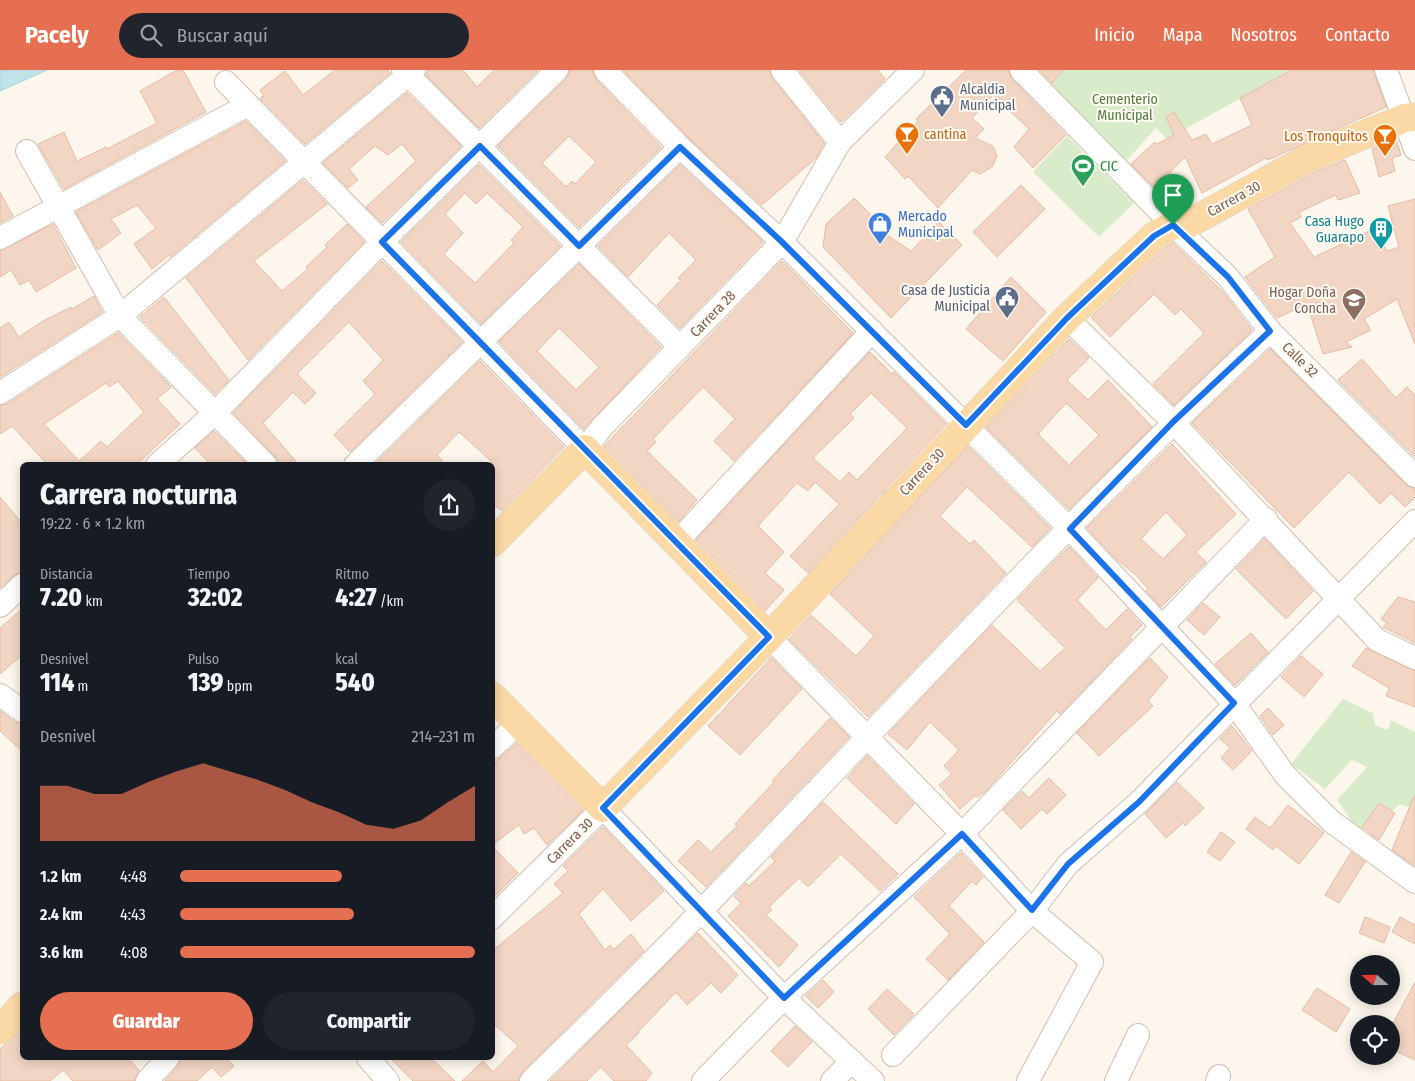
<!DOCTYPE html>
<html lang="es">
<head>
<meta charset="utf-8">
<style>
	body { margin:0; font-family:"Fira Sans Condensed",sans-serif; background:#20242c; color:#f1f3f6; height:100vh; display:flex; flex-direction:column; font-size:19px; white-space:nowrap }
	* { box-sizing:border-box; margin:0 }
	p { font-size:16px; color:#9ea1a6 }
	.icon { flex:none; width:28px; height:28px; fill:none; stroke:currentColor; stroke-width:2; stroke-linecap:round; stroke-linejoin:round }
	.map { position:relative; flex:1; overflow:hidden }
	.drawer { position:absolute; left:20px; top:392px; width:475px; height:598px; display:flex; flex-direction:column; background:#171b24; border-radius:8px; box-shadow:0 2px 12px #0003 }
	.drawer>* { flex:none }
	.needle { width:32px; rotate:290deg }
	.tools { position:absolute; left:1350px; top:885px; display:grid; gap:10px }
	.tools a { display:grid; place-items:center; width:50px; height:50px; border-radius:50%; background:#171b24; box-shadow:0 2px 12px #0003; font-size:25px }
	.pin { position:absolute; display:grid; place-items:center; width:42px; height:42px; color:#fff; margin:-51px -21px; border-radius:50% 50% 50% 0; rotate:-45deg; box-shadow:0 0 5px #0007 }
	.pin .icon { rotate:45deg }
	.round { display:grid; place-items:center; flex:none; width:52px; height:52px; border-radius:26px; background:#20242c }
	.summary { display:flex; align-items:center; justify-content:space-between; height:85px; padding:0 20px }
	h1 { font-size:28px; font-weight:800; line-height:38px }
	.stats { display:grid; grid-template-columns:repeat(3,1fr); gap:8px; height:85px; padding:5px 20px }
	.stats div { display:grid; align-content:center }
	.stats b { font-size:25px; font-weight:800 }
	.stats small { font-size:14px; font-weight:400 }
	.stats p { font-size:14px }
	.chart { height:140px; padding:10px 20px }
	.chart p { display:flex; justify-content:space-between }
	.chart svg { width:100%; height:90px; margin-top:5px; fill:#e76f51; opacity:.7 }
	.primary-button { display:flex; gap:10px; margin-top:auto; padding:10px 20px }
	.primary-button a { flex:1; height:58px; border-radius:30px; background:#e76f51; color:#fff; font-size:20px; font-weight:800; line-height:58px; text-align:center }
	.primary-button a+a { background:#20242c; color:#f1f3f6 }
	ul { padding:0 20px; list-style:none; font-size:16px }
	li { display:grid; grid-template-columns:80px 60px 1fr; align-items:center; height:38px }
	li i { height:12px; border-radius:6px; background:#e76f51 }
	header { display:flex; align-items:center; gap:30px; box-sizing:border-box; height:70px; padding:0 25px; background:#e76f51; color:#fff }
	header strong { font-size:24px }
	nav { display:flex; gap:28px; margin-inline-start:auto; font-size:18px }
	.search { width:350px; height:45px; background:#20242c; display:flex; align-items:center; gap:12px; box-sizing:border-box; padding:0 18px; border-radius:28px; color:#9ea1a6; font-size:19px }
	.map>svg:first-child { display:block }
</style>
</head>
<body>
<header>
<strong>Pacely</strong>
<div class="search"><svg class="icon" aria-label="search" viewBox="0 0 24 24"><circle cx="10" cy="10" r="6"/><path d="M15 15l6 6"/></svg>Buscar aquí</div>
<nav><a>Inicio</a><a>Mapa</a><a>Nosotros</a><a>Contacto</a></nav>
</header>
<div class="map">
<svg width="1415" height="1011" viewBox="0 0 1415 1011">
	<rect width="100%" height="100%" fill="#fdf6ec"/>
	<g fill="#d8ecc9">
		<polygon points="1064,0 1292,0 1167,69 1156,58 1126,91 1049,15"/>
		<polygon points="1067,66 1134,133 1099,167 1033,102"/>
		<polygon points="1343,629 1373,643 1375,655 1388,660 1391,650 1415,662 1415,728 1411,738 1400,734 1392,741 1379,733 1359,762 1337,730 1367,697 1352,690 1325,719 1291,694"/>
	</g>
	<polygon fill="#bfe3e8" stroke="#a5d3da" points="0,0 47,0 0,21"/>
	<g fill="#f3d5c3" stroke="#e6bba3" fill-rule="evenodd">
		<polygon points="177,0 183,0 206,42 64,119 38,74 64,62 77,91 106,77 107,79 157,53 140,21"/>
		<polygon points="335,0 387,0 390,3 305,74 260,28 264,26 260,20 285,1 303,25"/>
		<polygon points="428,0 463,0 477,17 494,0 538,0 479,58 426,5"/>
		<path d="M570,0h22l4,9 65,68 -82,80 -81,-81 68,-67zM569,66l27,26 -21,22 -3,-3 -6,6 -24,-24z"/>
		<polygon points="623,0 769,0 772,8 824,73 816,88 762,135 689,68"/>
		<polygon points="799,0 878,0 885,9 841,52"/>
		<polygon points="966,0 1008,0 1012,9 1066,65 1033,98 1014,77 1029,59 993,25 972,48 984,59 975,68 993,76 997,86 992,97 980,104 972,100 938,138 908,106 905,109 885,87 918,51 916,49"/>
		<polygon points="1039,0 1064,0 1052,13"/>
		<polygon points="1292,0 1373,0 1386,37 1268,90 1266,88 1202,123 1185,87 1155,118 1131,94 1155,72 1157,74 1174,65 1166,47 1174,42 1192,70 1206,64 1212,74 1252,55 1240,28"/>
		<polygon points="407,23 461,76 382,153 366,137 416,91 402,74 388,85 375,76 349,99 358,110 348,118 323,93"/>
		<polygon points="246,51 285,91 170,187 169,185 152,199 134,174 156,158 137,135 111,149 121,163 98,180 76,142"/>
		<polygon points="1396,69 1401,85 1392,88 1395,101 1379,107 1372,79"/>
		<polygon points="1345,90 1360,123 1338,130 1336,125 1299,142 1301,147 1290,153 1314,187 1376,158 1387,181 1399,177 1388,136 1415,129 1415,274 1397,229 1364,249 1371,260 1346,272 1352,277 1323,284 1307,234 1277,248 1245,207 1275,187 1248,139 1317,101"/>
		<path d="M479,95l81,81 -79,78 -80,-82zM465,123l11,11 11,-11 36,34 -12,13 3,3 -39,40 -31,-29 19,-21 -18,-19z"/>
		<polygon points="680,95 763,172 680,258 657,235 681,210 678,208 696,190 669,163 628,207 598,176"/>
		<polygon points="303,110 327,134 254,191 282,221 308,199 306,197 327,177 325,175 347,154 364,172 248,290 186,208"/>
		<polygon points="1021,115 1045,139 997,187 973,162"/>
		<polygon points="0,122 13,146 0,153"/>
		<polygon points="854,128 874,148 869,153 911,181 939,152 962,175 891,248 823,177 826,154"/>
		<polygon points="53,154 76,198 36,222 29,210 20,215 11,200 0,207 0,181"/>
		<polygon points="1173,173 1223,222 1252,260 1174,335 1153,314 1204,263 1181,239 1175,245 1154,224 1110,267 1091,247 1163,179"/>
		<polygon points="382,191 462,272 350,382 334,365 375,324 363,311 383,290 349,252 297,304 316,323 305,334 293,322 263,353 299,395 279,395 275,386 233,343"/>
		<polygon points="782,191 853,263 734,391 714,371 735,349 703,317 653,369 656,372 647,381 697,430 678,452 604,376"/>
		<path d="M579,194l82,83 -77,82 -85,-87zM559,258l40,39 -23,23 -39,-39z"/>
		<polygon points="1011,207 1046,242 1003,291 966,259"/>
		<polygon points="94,226 102,242 0,307 0,258 9,252 19,267 43,251 71,237 72,239"/>
		<polygon points="164,227 229,310 215,324 140,247"/>
		<path d="M118,263l53,54 -14,12 23,25 -44,41h-88l-36,-39 -12,8v-28l7,-2zM118,311l26,31 -37,35 -6,-6 -22,20 -35,-37 62,-41 3,4z"/>
		<path d="M1069,269l20,19 -22,22 21,20 20,-20 44,47 -83,82 -83,-82zM1066,333l33,32 -30,30 -31,-31z"/>
		<polygon points="1270,279 1406,415 1415,419 1415,427 1405,437 1391,423 1380,434 1349,402 1294,458 1192,353"/>
		<path d="M870,282l22,22 2,-2 52,52 -138,149 -18,-17 49,-52 -24,-22 -7,9 -11,-8 -39,43 26,26 -19,21 19,17 -19,21 -69,-71zM871,323l36,35 -50,52 -8,-8 -9,10 -27,-24 41,-40 -4,-4z"/>
		<polygon points="1362,289 1396,328 1407,317 1415,325 1415,387 1338,310"/>
		<polygon points="480,291 564,377 502,441 492,433 492,392 459,362 437,385 446,395 374,395"/>
		<polygon points="214,361 248,395 211,395 195,378"/>
		<path d="M1172,374l64,70 -40,38 10,10 -45,45 -15,-16 2,-2 -12,-14 -19,-15 -30,-32zM1166,442l21,23 -24,24 -22,-20z"/>
		<polygon points="968,376 1050,458 1032,477 967,417 940,446 970,474 974,470 1006,503 868,647 789,569 811,545 856,586 874,566 830,524"/>
		<polygon points="0,427 22,453 22,501 13,506 0,518"/>
		<polygon points="1265,469 1313,521 1286,549 1236,499"/>
		<polygon points="1069,477 1098,508 1077,530 1106,560 1127,539 1142,555 1130,567 1132,569 1060,644 1057,641 985,722 977,727 975,726 960,739 939,715 952,704 944,696 959,680 930,652 907,680 888,664 992,555 1040,601 1065,578 1017,530"/>
		<polygon points="1398,527 1415,532 1415,573 1383,557 1387,553 1381,549"/>
		<polygon points="1203,533 1220,547 1204,565 1187,550"/>
		<polygon points="22,539 22,585 0,604 0,558"/>
		<polygon points="1251,563 1268,582 1235,615 1215,594"/>
		<polygon points="1366,578 1415,601 1415,637 1386,626 1389,618 1352,596"/>
		<polygon points="1301,586 1323,604 1304,627 1281,607"/>
		<polygon points="771,588 802,619 740,685 708,656"/>
		<polygon points="1150,588 1168,607 1148,631 1153,636 1099,686 1077,663"/>
		<polygon points="1268,638 1284,655 1273,665 1260,646"/>
		<polygon points="0,641 14,652 22,654 22,681 0,661"/>
		<polygon points="830,648 849,667 706,817 678,791 698,770 711,782 737,756 735,754 774,712 772,711"/>
		<polygon points="1232,656 1252,681 1233,700 1221,688 1230,678 1220,669"/>
		<polygon points="517,673 583,740 547,775 534,758 524,764 519,755 492,775 492,695"/>
		<polygon points="867,686 914,734 896,754 847,708"/>
		<polygon points="1049,708 1066,725 1047,744 1042,739 1021,759 1003,740 1022,721 1029,728"/>
		<polygon points="1177,712 1204,738 1185,756 1183,753 1166,768 1145,744"/>
		<polygon points="1414,726 1415,726 1415,796 1392,780"/>
		<polygon points="823,732 898,804 880,821 841,784 808,817 799,808 769,837 772,840 766,845 798,875 779,897 728,846 741,833 734,826 746,813 749,816 775,791 771,787"/>
		<polygon points="1379,733 1395,743 1379,770 1362,757"/>
		<polygon points="1288,735 1324,763 1299,794 1276,776 1273,780 1246,759 1255,747 1270,758"/>
		<polygon points="603,757 664,821 631,851 603,819 579,844 605,880 610,875 613,880 631,864 644,881 522,1002 518,1011 462,1011 483,991 493,1002 518,976 492,952 492,881 563,823 554,814 568,801 563,796"/>
		<polygon points="1221,762 1235,772 1220,791 1207,782"/>
		<polygon points="492,776 518,803 492,829"/>
		<polygon points="1351,782 1365,792 1339,833 1325,825"/>
		<polygon points="961,783 983,807 976,815 972,811 949,836 984,872 948,910 926,889 950,864 914,827"/>
		<polygon points="1365,847 1390,857 1384,873 1359,863"/>
		<polygon points="1400,847 1415,855 1415,874 1392,862"/>
		<polygon points="698,863 738,905 721,923 711,913 687,935 676,922 638,962 639,963 626,975 652,1003 646,1011 614,1011 601,997 587,1011 550,1011"/>
		<polygon points="823,910 834,922 818,938 806,926"/>
		<polygon points="1415,912 1415,990 1391,979 1391,957"/>
		<polygon points="1317,918 1350,939 1336,962 1302,940"/>
		<polygon points="887,919 914,944 894,965 868,939"/>
		<polygon points="795,956 812,972 788,997 771,981"/>
		<polygon points="22,959 22,988 128,988 139,1000 134,1011 73,1011 63,1000 50,1011 0,1011 0,979"/>
		<polygon points="181,988 226,988 234,996 221,1007 212,997 197,1011 165,1011 178,996"/>
		<polygon points="390,988 431,988 455,1011 413,1011"/>
	</g>
	<g fill="none" stroke-linecap="round" stroke-linejoin="round">
		<defs>
			<g id="minor">
				<polyline points="403,0 680,277"/>
				<polyline points="605,0 680,77 782,172 1070,459 1234,633 1285,705 1332,752 1415,812"/>
				<polyline points="782,0 840,72"/>
				<polyline points="1021,0 1173,155 1228,207 1270,261 1415,406"/>
				<polyline points="1386,0 1415,79"/>
				<polyline points="226,12 585,379 602,357 782,172 840,72 913,0"/>
				<polyline points="27,81 120,246 266,395"/>
				<polyline points="0,168 248,35"/>
				<polyline points="1067,248 1173,352 1377,570 1415,588"/>
				<polyline points="0,323 120,246 414,0"/>
				<polyline points="157,395 215,343 382,172 557,0"/>
				<polyline points="355,395 680,77"/>
				<polyline points="676,473 872,261"/>
				<polyline points="0,536 22,515"/>
				<polyline points="769,567 962,764 1032,841 1092,892 1028,1011"/>
				<polyline points="0,625 22,641"/>
				<polyline points="492,678 519,653"/>
				<polyline points="492,848 603,738 784,928 873,1011"/>
				<polyline points="893,985 1032,841 1068,794 1139,732 1415,451"/>
				<polyline points="368,988 388,1011"/>
				<polyline points="147,1011 168,988"/>
				<path d="M531,1011c58,-57 116,-113 172,-172 187,-194 370,-394 567,-578"/>
				<polyline points="703,1011 784,928 962,764 1266,449"/>
				<polyline points="832,1011 852,991"/>
				<polyline points="1116,1011 1138,965"/>
				<polyline points="1217,1011 1219,1006"/>
			</g>
			<g id="major">
				<polyline points="492,473 585,379 769,567"/>
				<polyline points="492,626 603,738 769,567 1067,248 1154,166 1173,155 1188,154 1310,87 1405,48 1415,47"/>
				<polyline points="0,960 22,936"/>
			</g>
		</defs>
		<use href="#minor" stroke="#d1beb0" stroke-width="24"/>
		<use href="#major" stroke="#dad1cd" stroke-width="29"/>
		<use href="#minor" stroke="#fff" stroke-width="22"/>
		<use href="#major" stroke="#fbd9a5" stroke-width="28"/>
	</g>
	<g fill="none" stroke-linecap="round" stroke-linejoin="round">
		<defs>
			<polygon id="route" points="480,76 579,176 680,77 782,172 966,355 1067,248 1154,166 1173,155 1228,207 1270,261 1173,352 1070,459 1234,633 1139,732 1068,794 1032,840 962,764 784,928 603,738 769,567 382,172"/>
		</defs>
		<use href="#route" stroke="#fff" stroke-width="10"/>
		<use href="#route" stroke="#1a73e8" stroke-width="6"/>
	</g>
	<defs>
		<symbol id="civic-pin" viewBox="-11 -11 22 30"><path d="M0 17L-7.5 6A9.5 9.5 0 1 1 7.5 6Z" fill="#5c6f8a" stroke="#fffaf3"/><path d="M-.6-6.5H3V-4.5H.6V-3L4-1V1h2V6H-6V1h2V-1L-.6-3ZM-1.2 2.5V6h2.4V2.5Z" fill="#fff"/></symbol>
		<symbol id="bar-pin" viewBox="-11 -11 22 30"><path d="M0 17L-7.5 6A9.5 9.5 0 1 1 7.5 6Z" fill="#e8710a" stroke="#fffaf3"/><path d="M-6-5H6L.8 .8V4.5H3.5V6h-7V4.5H-.8V.8Z" fill="#fff"/></symbol>
		<symbol id="stadium-pin" viewBox="-11 -11 22 30"><path d="M0 17L-7.5 6A9.5 9.5 0 1 1 7.5 6Z" fill="#2e9e5b" stroke="#fffaf3"/><path d="M0-5a6.5 5 0 1 0 0 10a6.5 5 0 1 0 0-10ZM-3.5-1.8h7v3.6h-7Z" fill="#fff"/></symbol>
		<symbol id="shop-pin" viewBox="-11 -11 22 30"><path d="M0 17L-7.5 6A9.5 9.5 0 1 1 7.5 6Z" fill="#3f7fe0" stroke="#fffaf3"/><path d="M-5-2.5h2.3a2.7 3.5 0 0 1 5.4 0H5L5.5 6h-11ZM-1.5-2.5h3a1.5 2.3 0 0 0-3 0Z" fill="#fff"/></symbol>
		<symbol id="building-pin" viewBox="-11 -11 22 30"><path d="M0 17L-7.5 6A9.5 9.5 0 1 1 7.5 6Z" fill="#0f9aa8" stroke="#fffaf3"/><path d="M-4-6H4V6H1V3H-1V6H-4ZM-2.5-4.3h1.7v1.8h-1.7ZM.8-4.3h1.7v1.8H.8ZM-2.5-1h1.7V.8h-1.7ZM.8-1h1.7V.8H.8Z" fill="#fff"/></symbol>
		<symbol id="school-pin" viewBox="-11 -11 22 30"><path d="M0 17L-7.5 6A9.5 9.5 0 1 1 7.5 6Z" fill="#8d6e63" stroke="#fffaf3"/><path d="M0-5L7-2L0 1L-7-2ZM-4 1L0 2.5L4 1V4Q0 6-4 4Z" fill="#fff"/></symbol>
	</defs>
	<g fill-rule="evenodd">
		<use href="#civic-pin" x="928" y="13" width="28" height="38"/>
		<use href="#bar-pin" x="893" y="50" width="28" height="38"/>
		<use href="#bar-pin" x="1371" y="52" width="28" height="38"/>
		<use href="#stadium-pin" x="1069" y="82" width="28" height="38"/>
		<use href="#shop-pin" x="866" y="140" width="28" height="38"/>
		<use href="#building-pin" x="1367" y="145" width="28" height="38"/>
		<use href="#civic-pin" x="993" y="214" width="28" height="38"/>
		<use href="#school-pin" x="1340" y="216" width="28" height="38"/>
	</g>
	<g text-anchor="middle" dominant-baseline="central" stroke-width="4" stroke-linejoin="round" paint-order="stroke">
		<g font-size="14" fill="#4e5e75" stroke="#fffaf3" text-anchor="start">
			<text x="960" y="19">Alcaldia<tspan x="960" dy="16">Municipal</tspan></text>
			<text x="990" y="220" text-anchor="end">Casa de Justicia<tspan x="990" dy="16">Municipal</tspan></text>
		</g>
		<g font-size="14" fill="#537a41" stroke="#fffaf3">
			<text x="1125" y="29">Cementerio<tspan x="1125" dy="16">Municipal</tspan></text>
		</g>
		<g font-size="14" fill="#c56008" stroke="#fffaf3" text-anchor="start">
			<text x="924" y="64">cantina</text>
			<text x="1368" y="66" text-anchor="end">Los Tronquitos</text>
		</g>
		<g font-size="14" fill="#27864d" stroke="#fffaf3" text-anchor="start">
			<text x="1100" y="96">CIC</text>
		</g>
		<g font-size="14" fill="#7a5c4d" stroke="#fffaf3">
			<text transform="translate(1234 129) rotate(-29)">Carrera 30</text>
			<text transform="translate(713 244) rotate(-46)">Carrera 28</text>
			<text transform="translate(1300 290) rotate(44)">Calle 32</text>
			<text transform="translate(922 402) rotate(-47)">Carrera 30</text>
			<text transform="translate(570 771) rotate(-45)">Carrera 30</text>
		</g>
		<g font-size="14" fill="#366cbe" stroke="#fffaf3" text-anchor="start">
			<text x="898" y="146">Mercado<tspan x="898" dy="16">Municipal</tspan></text>
		</g>
		<g font-size="14" fill="#0d838f" stroke="#fffaf3" text-anchor="end">
			<text x="1364" y="151">Casa Hugo<tspan x="1364" dy="16">Guarapo</tspan></text>
		</g>
		<g font-size="14" fill="#785e54" stroke="#fffaf3" text-anchor="end">
			<text x="1336" y="222">Hogar Doña<tspan x="1336" dy="16">Concha</tspan></text>
		</g>
	</g>
</svg>
<div class="tools">
<a><svg class="needle" viewBox="-14 -14 28 28"><path d="M0-13l5 13h-10z" fill="#e53935"/><path d="M0 13l5-13h-10z" fill="#9ea1a6"/></svg></a>
<a><svg class="icon" aria-label="locate" viewBox="0 0 24 24"><circle cx="12" cy="12" r="6"/><path d="M12 2v4M12 18v4M2 12h4M18 12h4"/></svg></a>
</div>
<div class="pin" style="left:1173px;top:155px;background:#1e9e55"><svg class="icon" aria-label="arrive" viewBox="0 0 24 24"><path d="M6 21V4h12l-3 4 3 4H6"/></svg></div>
<section class="drawer">
<div class="summary"><div><h1>Carrera nocturna</h1><p>19:22 · 6 × 1.2 km</p></div><a class="round"><svg class="icon" aria-label="share" viewBox="0 0 24 24"><path d="M12 15V3M7 8l5-5 5 5M5 13v7h14v-7"/></svg></a></div>
<div class="stats">
<div><p>Distancia</p><b>7.20<small> km</small></b></div>
<div><p>Tiempo</p><b>32:02</b></div>
<div><p>Ritmo</p><b>4:27<small> /km</small></b></div>
</div>
<div class="stats">
<div><p>Desnivel</p><b>114<small> m</small></b></div>
<div><p>Pulso</p><b>139<small> bpm</small></b></div>
<div><p>kcal</p><b>540</b></div>
</div>
<div class="chart"><p><span>Desnivel</span>214–231 m</p>
<svg viewBox="0 0 160 44" preserveAspectRatio="none"><path d="M0 44V17L10 17L20 21L30 21L40 15L50 10L60 6L70 10L80 14L90 19L100 25L110 30L120 36L130 38L140 34L150 25L160 17V44z"/></svg>
</div>
<ul>
<li><b>1.2 km</b>4:48<i style="width:55%"></i></li>
<li><b>2.4 km</b>4:43<i style="width:59%"></i></li>
<li><b>3.6 km</b>4:08<i style="width:100%"></i></li>
</ul>
<div class="primary-button"><a>Guardar</a><a>Compartir</a></div>
</section>
</div>
</body>
</html>
